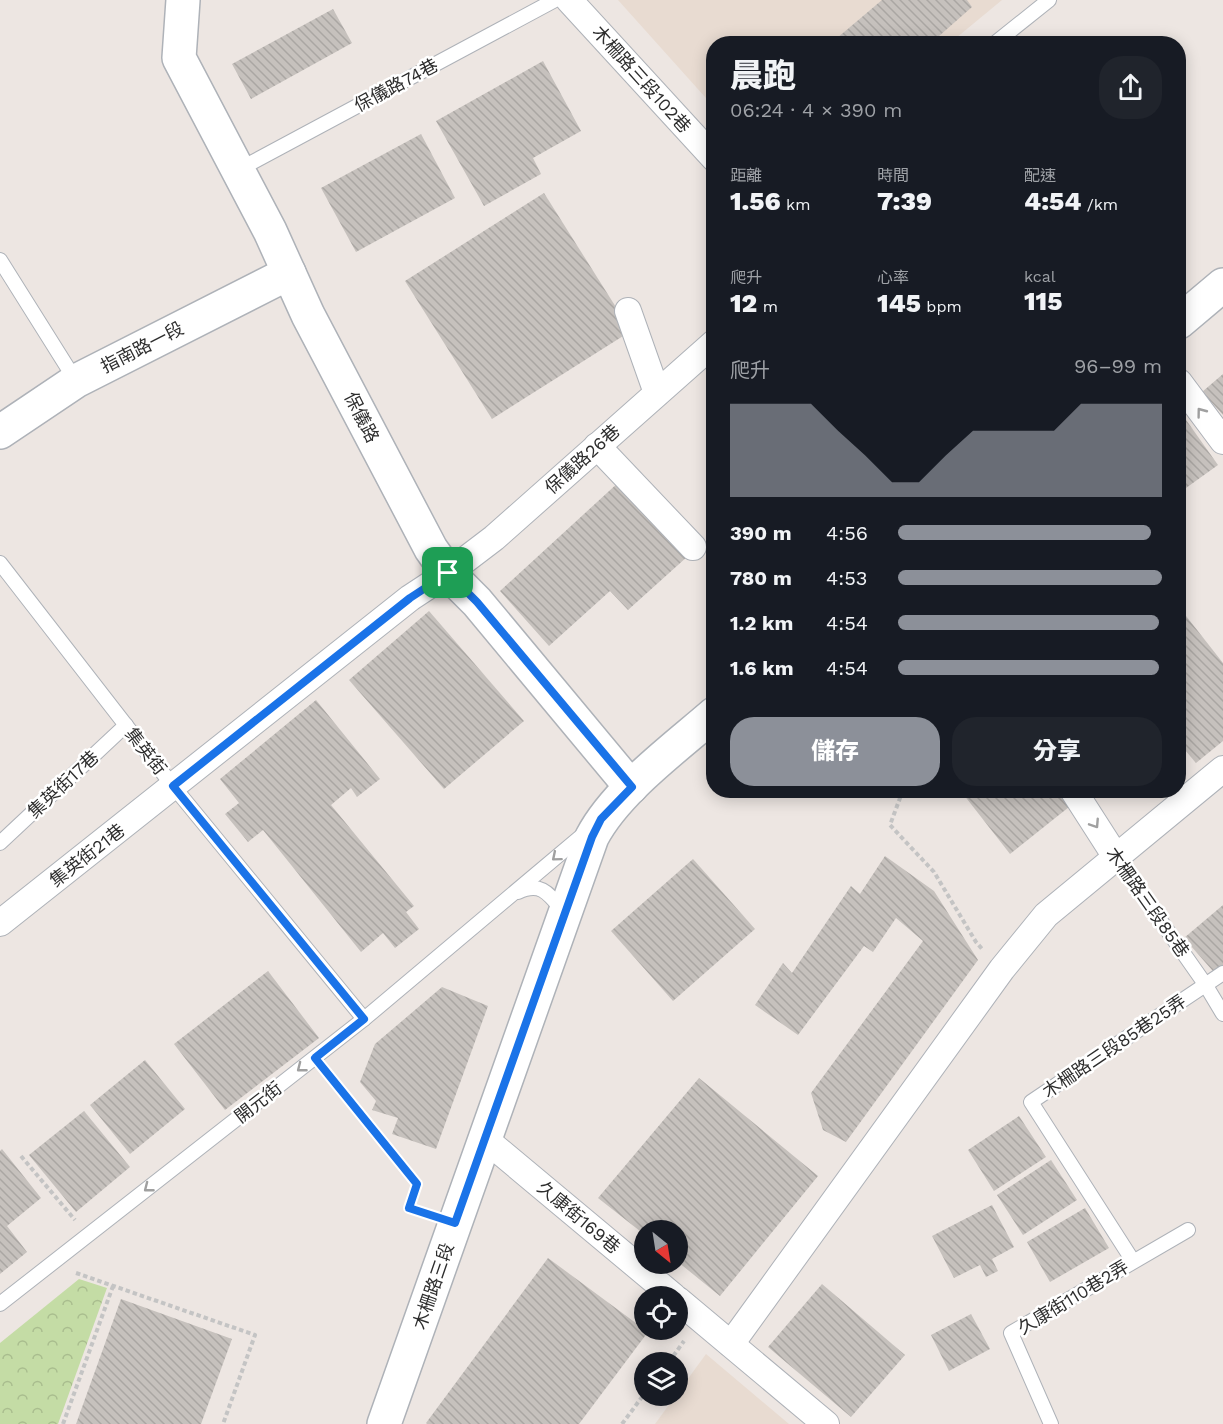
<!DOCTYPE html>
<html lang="zh-TW">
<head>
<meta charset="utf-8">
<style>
	body { margin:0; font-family:"Work Sans","Noto Sans TC",sans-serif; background:#20242c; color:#f1f3f6; height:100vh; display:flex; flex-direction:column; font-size:22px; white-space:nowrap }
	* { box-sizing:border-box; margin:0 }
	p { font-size:20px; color:#9ea1a6 }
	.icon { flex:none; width:33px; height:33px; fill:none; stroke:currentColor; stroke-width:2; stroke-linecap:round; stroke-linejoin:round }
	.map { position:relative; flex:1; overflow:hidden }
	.sheet { position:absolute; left:706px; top:36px; width:480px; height:762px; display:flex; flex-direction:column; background:#171b24; border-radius:24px; box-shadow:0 3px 15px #0003 }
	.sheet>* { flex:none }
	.needle { width:39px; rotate:150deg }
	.fabs { position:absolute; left:634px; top:1220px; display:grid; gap:12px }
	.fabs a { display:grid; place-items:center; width:54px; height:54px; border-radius:50%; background:#171b24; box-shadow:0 3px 15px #0003; font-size:30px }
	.pin { position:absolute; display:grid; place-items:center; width:51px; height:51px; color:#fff; margin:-26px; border-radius:12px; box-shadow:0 3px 9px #0006 }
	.round { display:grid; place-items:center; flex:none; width:63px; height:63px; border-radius:24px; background:#20242c }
	.head { display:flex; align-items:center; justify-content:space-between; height:102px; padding:0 24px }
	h1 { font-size:33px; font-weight:800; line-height:45px }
	.metrics { display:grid; grid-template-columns:repeat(3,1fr); gap:9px; height:102px; padding:6px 24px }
	.metrics div { display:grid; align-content:center }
	.metrics b { font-size:26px; font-weight:800 }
	.metrics small { font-size:16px; font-weight:400 }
	.metrics p { font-size:16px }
	.chart { height:168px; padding:12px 24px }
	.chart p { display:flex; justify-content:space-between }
	.chart svg { width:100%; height:108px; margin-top:6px; fill:#8c9099; opacity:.7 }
	.primary-button { display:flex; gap:12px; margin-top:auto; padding:12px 24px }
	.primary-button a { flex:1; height:69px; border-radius:24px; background:#8c9099; color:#fff; font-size:24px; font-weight:800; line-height:69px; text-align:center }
	.primary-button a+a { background:#20242c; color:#f1f3f6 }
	ul { padding:0 24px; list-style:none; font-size:20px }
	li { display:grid; grid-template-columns:96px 72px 1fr; align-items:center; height:45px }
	li i { height:15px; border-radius:8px; background:#8c9099 }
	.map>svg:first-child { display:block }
</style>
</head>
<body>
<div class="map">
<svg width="1223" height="1424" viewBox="0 0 1223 1424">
	<defs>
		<pattern id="park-crowns" width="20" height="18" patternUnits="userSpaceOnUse" patternTransform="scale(1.5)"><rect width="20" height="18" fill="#c4dca5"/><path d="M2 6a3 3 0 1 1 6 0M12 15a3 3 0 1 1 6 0" fill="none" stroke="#a9bd8e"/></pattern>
		<pattern id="building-back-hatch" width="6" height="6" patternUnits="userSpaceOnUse" patternTransform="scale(1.5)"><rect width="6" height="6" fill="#c6c1bd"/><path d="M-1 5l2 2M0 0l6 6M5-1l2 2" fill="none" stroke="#aaa6a3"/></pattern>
	</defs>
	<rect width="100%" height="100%" fill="#ede6e2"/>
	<g fill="#e8dbd1">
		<polygon points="618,0 1002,0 950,43 714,44 714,107"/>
		<polygon points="706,1354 789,1424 655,1424"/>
	</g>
	<polygon fill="url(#park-crowns)" points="79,1279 107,1288 58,1424 0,1424 0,1343"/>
	<g fill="url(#building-back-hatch)">
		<polygon points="882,0 967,0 972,7 930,44 830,44"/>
		<polygon points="333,9 352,43 251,99 232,64"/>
		<polygon points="543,61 581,131 533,158 541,174 484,206 436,121"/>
		<polygon points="421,134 455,198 356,252 321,188"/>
		<polygon points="544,193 631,331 492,419 405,281"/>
		<polygon points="1223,374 1223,415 1202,392"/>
		<polygon points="1179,410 1218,465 1179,493"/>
		<polygon points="620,481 688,556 628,610 610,591 549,646 500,591"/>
		<polygon points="1179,607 1223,663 1223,741 1196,763 1179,743"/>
		<polygon points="429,611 524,721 444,789 349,680"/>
		<polygon points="316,700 380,779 357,797 351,788 331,805 414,906 406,912 419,929 395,948 383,933 361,952 263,830 248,842 225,814 239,803 220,779"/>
		<polygon points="960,790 1056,790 1069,807 1010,854"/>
		<polygon points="885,856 934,891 978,960 846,1142 823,1130 811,1093 923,941 896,918 873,952 864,946 798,1035 755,1005 783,963 792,973 851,886 860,894"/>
		<polygon points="693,859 755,929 673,1001 611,931"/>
		<polygon points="1223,905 1223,975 1219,978 1184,938"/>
		<polygon points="268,971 319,1038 225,1110 174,1044"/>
		<polygon points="442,987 488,1006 436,1149 392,1134 398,1118 372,1110 376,1101 360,1082 375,1044"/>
		<polygon points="145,1060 185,1109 130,1154 90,1105"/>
		<polygon points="699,1078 818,1176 720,1296 678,1262 678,1230 645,1230 645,1235 598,1198"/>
		<polygon points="84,1111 130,1167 76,1212 29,1155"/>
		<polygon points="1019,1116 1046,1157 994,1191 968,1150"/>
		<polygon points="2,1149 41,1198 7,1226 27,1252 0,1274 0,1151"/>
		<polygon points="1051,1160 1077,1200 1023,1235 997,1195"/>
		<polygon points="992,1205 1014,1247 992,1259 998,1271 986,1277 980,1265 954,1278 932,1236"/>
		<polygon points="1085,1208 1109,1248 1050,1282 1027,1242"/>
		<polygon points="548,1258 648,1332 579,1424 427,1424 426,1423"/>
		<polygon points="822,1284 905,1355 851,1417 768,1347"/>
		<polygon points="121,1299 232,1339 201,1424 76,1424"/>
		<polygon points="971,1314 990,1349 949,1371 931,1335"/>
	</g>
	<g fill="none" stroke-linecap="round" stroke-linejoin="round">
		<defs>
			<g id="lane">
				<polyline points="994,44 1049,0"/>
				<polyline points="238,170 555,0"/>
				<polyline points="0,260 76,381"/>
				<polyline points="0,563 173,786 364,1019"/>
				<polyline points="0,843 126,725"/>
				<polyline points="1116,857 1205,984 1223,1014"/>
				<path d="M518,892c23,-11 31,2 45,19"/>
				<polyline points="1133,1261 1031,1102 1223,973"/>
				<polyline points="0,1304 364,1019 585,833"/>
				<polyline points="1051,1424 1011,1333 1188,1230"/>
			</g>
			<g id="street">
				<polyline points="569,0 714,158"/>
				<polyline points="628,311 657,393"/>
				<polyline points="1179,382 1223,441"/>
				<polyline points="597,446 693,547"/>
				<polyline points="1073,790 1116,857"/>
				<polyline points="0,923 410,598 448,573 494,538 714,343"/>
				<polyline points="485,1139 673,1296"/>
				<polyline points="678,1300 826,1424"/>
				<polyline points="731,1344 1002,969 1046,915 1223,769"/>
			</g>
			<g id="secondary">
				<polyline points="183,0 179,58 270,231 308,315 431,549 448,573 477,602 631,787"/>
				<polyline points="1179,322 1223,285"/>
				<polyline points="0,432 76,381 289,273"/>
				<path d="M384,1424l208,-587c24,-46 83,-89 122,-123"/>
			</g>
		</defs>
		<use href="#lane" stroke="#aeb2b8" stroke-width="16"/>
		<use href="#street" stroke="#aeb2b8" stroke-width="28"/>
		<use href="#secondary" stroke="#aeb2b8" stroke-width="36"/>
		<g stroke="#c4c4c4" stroke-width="4" stroke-dasharray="4.5 3" stroke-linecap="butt">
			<polyline points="903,790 890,825 934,872 976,942 983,950"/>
			<polyline points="329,1075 417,1184 409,1207 427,1214"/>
			<polyline points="21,1156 75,1220"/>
			<polyline points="76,1273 255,1335 223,1424"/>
			<polyline points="669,1362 684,1341"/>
			<polyline points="63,1424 113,1286"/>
			<polyline points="622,1424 645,1393"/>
		</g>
		<use href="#lane" stroke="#fff" stroke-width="14"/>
		<use href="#street" stroke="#fff" stroke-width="26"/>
		<use href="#secondary" stroke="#fff" stroke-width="33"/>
	</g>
	<defs><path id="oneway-chevron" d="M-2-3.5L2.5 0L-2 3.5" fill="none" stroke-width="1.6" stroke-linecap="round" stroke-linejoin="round" transform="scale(1.5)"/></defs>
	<g stroke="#a0a0a0">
		<use href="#oneway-chevron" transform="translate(1201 412) rotate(-127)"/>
		<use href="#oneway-chevron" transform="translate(1095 824) rotate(57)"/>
		<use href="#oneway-chevron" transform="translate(556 857) rotate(140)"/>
		<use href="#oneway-chevron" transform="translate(301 1068) rotate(142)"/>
		<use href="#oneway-chevron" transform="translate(148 1188) rotate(142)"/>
	</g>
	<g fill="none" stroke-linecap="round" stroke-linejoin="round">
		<defs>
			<polygon id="route" points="448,573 477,602 632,787 601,819 592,837 455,1223 409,1208 417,1184 315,1058 364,1019 173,786 410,598"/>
		</defs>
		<use href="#route" stroke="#fff" stroke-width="12"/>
		<use href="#route" stroke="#1a73e8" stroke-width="8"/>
	</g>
	<g text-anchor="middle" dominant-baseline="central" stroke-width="5" stroke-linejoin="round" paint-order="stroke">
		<g font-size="18" fill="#2d2d2d" stroke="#fff">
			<text transform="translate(642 79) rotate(48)">木柵路三段102巷</text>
			<text transform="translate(396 85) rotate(-28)">保儀路74巷</text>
			<text transform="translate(142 347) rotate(-27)">指南路一段</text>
			<text transform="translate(362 417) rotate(63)">保儀路</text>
			<text transform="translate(582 459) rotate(-42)">保儀路26巷</text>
			<text transform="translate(146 751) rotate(52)">集英街</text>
			<text transform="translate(63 784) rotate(-43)">集英街17巷</text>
			<text transform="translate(87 855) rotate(-38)">集英街21巷</text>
			<text transform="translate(1148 902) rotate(55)">木柵路三段85巷</text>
			<text transform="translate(1114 1046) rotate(-34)">木柵路三段85巷25弄</text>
			<text transform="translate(258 1102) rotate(-38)">開元街</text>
			<text transform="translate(579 1217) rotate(40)">久康街169巷</text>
			<text transform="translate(433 1286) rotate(-71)">木柵路三段</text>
			<text transform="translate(1073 1297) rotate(-31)">久康街110巷2弄</text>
		</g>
	</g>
</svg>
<div class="fabs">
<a><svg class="needle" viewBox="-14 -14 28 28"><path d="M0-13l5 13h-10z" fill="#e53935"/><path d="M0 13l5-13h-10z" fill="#9ea1a6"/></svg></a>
<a><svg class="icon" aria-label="locate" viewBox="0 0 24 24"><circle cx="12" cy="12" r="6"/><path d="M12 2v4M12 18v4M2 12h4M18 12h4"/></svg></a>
<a><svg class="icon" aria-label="layers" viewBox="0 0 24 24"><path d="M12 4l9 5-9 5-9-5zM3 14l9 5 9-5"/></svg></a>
</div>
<div class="pin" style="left:448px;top:573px;background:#1e9e55"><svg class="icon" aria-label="arrive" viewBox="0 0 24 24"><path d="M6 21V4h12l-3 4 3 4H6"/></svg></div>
<section class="sheet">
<div class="head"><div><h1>晨跑</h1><p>06:24 · 4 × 390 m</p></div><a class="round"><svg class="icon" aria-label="share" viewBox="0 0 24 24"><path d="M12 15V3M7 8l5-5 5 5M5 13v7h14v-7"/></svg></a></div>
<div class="metrics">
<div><p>距離</p><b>1.56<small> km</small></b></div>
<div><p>時間</p><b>7:39</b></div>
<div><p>配速</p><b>4:54<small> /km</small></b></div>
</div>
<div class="metrics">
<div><p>爬升</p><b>12<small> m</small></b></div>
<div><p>心率</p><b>145<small> bpm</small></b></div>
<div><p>kcal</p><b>115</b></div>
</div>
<div class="chart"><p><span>爬升</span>96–99 m</p>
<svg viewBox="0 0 160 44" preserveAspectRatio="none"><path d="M0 44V6L10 6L20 6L30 6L40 17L50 27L60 38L70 38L80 27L90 17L100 17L110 17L120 17L130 6L140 6L150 6L160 6V44z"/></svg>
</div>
<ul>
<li><b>390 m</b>4:56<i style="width:96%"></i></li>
<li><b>780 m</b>4:53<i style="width:100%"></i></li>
<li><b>1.2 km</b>4:54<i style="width:99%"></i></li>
<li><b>1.6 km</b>4:54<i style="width:99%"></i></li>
</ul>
<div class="primary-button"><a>儲存</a><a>分享</a></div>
</section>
</div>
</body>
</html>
